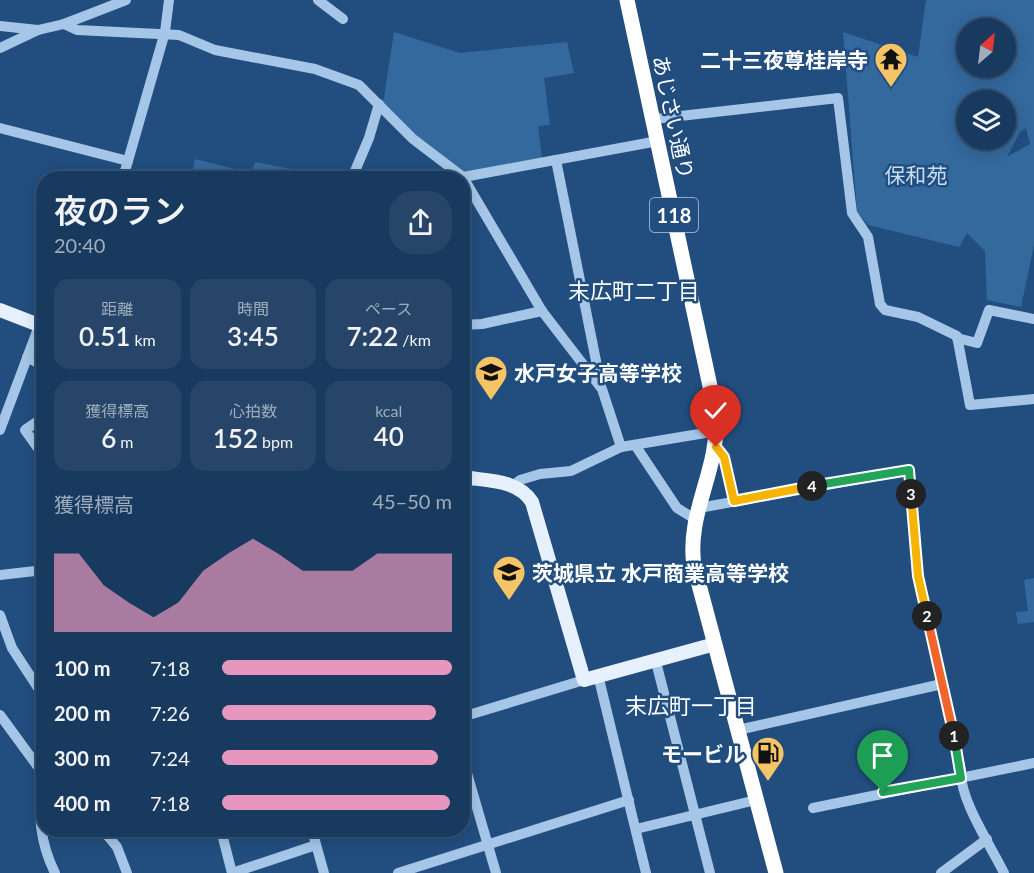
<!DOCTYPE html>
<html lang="ja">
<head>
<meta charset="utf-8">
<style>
	body { margin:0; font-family:Lato,"Noto Sans JP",sans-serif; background:#264568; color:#f1f3f6; height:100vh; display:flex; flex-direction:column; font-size:22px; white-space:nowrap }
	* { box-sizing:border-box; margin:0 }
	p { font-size:20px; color:#9fadbd }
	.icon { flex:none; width:33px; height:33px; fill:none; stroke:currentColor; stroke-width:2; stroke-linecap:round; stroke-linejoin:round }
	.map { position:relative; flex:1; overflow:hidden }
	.panel { position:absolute; left:36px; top:171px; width:434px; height:666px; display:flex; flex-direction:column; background:#193a5f; border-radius:24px; box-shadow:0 3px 15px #0003,0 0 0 2px #375474 }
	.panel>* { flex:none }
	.needle { width:39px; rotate:28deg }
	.tools { position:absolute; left:956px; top:18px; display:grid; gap:12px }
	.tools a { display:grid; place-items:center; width:60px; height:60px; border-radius:50%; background:#193a5f; box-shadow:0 3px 15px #0003,0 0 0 2px #375474; font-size:30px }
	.pin { position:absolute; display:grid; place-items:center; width:51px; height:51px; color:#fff; margin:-62px -26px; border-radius:50% 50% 50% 0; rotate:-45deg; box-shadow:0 0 6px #0007 }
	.pin .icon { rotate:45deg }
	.km { position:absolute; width:30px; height:30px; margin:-15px; border-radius:50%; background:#222; color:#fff; font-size:16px; line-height:30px; text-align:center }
	.round { display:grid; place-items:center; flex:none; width:63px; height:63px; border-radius:24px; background:#264568 }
	.head { display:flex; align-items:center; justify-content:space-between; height:102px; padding:0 18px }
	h1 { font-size:33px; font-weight:600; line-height:45px }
	.stats { display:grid; grid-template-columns:repeat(3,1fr); gap:9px; height:102px; padding:6px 18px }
	.stats div { display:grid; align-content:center; border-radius:15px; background:#264568; text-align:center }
	.stats b { font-size:26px; font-weight:600 }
	.stats small { font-size:16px; font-weight:400 }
	.stats p { font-size:16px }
	.chart { height:168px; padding:12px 18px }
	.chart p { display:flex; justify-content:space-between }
	.chart svg { width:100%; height:108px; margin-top:6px; fill:#e797bd; opacity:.7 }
	ul { padding:0 18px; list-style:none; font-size:20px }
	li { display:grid; grid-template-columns:96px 72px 1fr; align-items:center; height:45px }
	li i { height:15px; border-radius:8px; background:#e797bd }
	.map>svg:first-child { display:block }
</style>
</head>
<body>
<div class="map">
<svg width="1034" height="873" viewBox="0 0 1034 873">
	<rect width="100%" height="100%" fill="#214e7f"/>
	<g fill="#34699d" fill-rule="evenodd">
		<path d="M926,0h108v245l-13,62 -34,-7 -2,-49 -18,-18 -8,14 -91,-22 -11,-13 -14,-180 75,25zM966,28h39v40h-39zM966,100h39v40h-39zM1026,128l4,16 -23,13 13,-25z"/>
		<polygon points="394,32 460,53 567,42 574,73 544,78 550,125 538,126 542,159 463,172 426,146 383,104"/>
		<polygon points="195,159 251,173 255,162 291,169 290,178 191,178"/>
		<polygon points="1034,578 1034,622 1018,624 1016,612 1028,611 1024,580"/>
	</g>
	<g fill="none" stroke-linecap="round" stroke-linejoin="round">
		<g stroke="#a5c6e7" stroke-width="10">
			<polyline points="318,0 343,19"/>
			<polyline points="64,24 77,30 179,35 215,50 315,69 359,85 413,139 463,177 542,311 602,389 621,447"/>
			<polyline points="0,26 38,30"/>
			<polyline points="0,48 38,30 64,24 126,0"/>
			<polyline points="654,119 838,98 852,213 868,237 880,304 885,310 918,317 957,336 970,405 1034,399"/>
			<polyline points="0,128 128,161"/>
			<polyline points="556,160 601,386"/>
			<polyline points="123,178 165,32 169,0"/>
			<polyline points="352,178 369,138 379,104"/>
			<polyline points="458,178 658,141"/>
			<polyline points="462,325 482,324 542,311"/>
			<polyline points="957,338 977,343 989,310 1034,319"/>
			<polyline points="27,357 44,366"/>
			<polyline points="0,430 39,326"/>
			<polyline points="635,445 677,508 695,519"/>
			<polyline points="716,447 724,457 734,501"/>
			<polyline points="40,451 25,430 44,417"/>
			<polyline points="514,485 520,480 540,474 571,471 621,447 717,431"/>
			<path d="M699,508l210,-38 9,106 43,194c-2,29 30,76 43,103"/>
			<polyline points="0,575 44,570"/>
			<polyline points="0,615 12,648 44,697"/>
			<polyline points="656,662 710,873"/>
			<polyline points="598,675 646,873"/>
			<polyline points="0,715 44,775"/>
			<polyline points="462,717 584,680"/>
			<polyline points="738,730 942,684"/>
			<polyline points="462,756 496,873"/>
			<path d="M44,781c-8,31 -3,64 11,92"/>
			<polyline points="813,808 1034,763"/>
			<polyline points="636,829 756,800"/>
			<polyline points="103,830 117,847 127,873"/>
			<polyline points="221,830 232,873 316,845"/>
			<polyline points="312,830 324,873"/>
			<polyline points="398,873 629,800"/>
			<polyline points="941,873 987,839"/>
		</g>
		<g stroke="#e7f1fd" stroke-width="14">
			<polyline points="0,310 44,327"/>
			<path d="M462,477c25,4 55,2 70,25l52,178 131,-36"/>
		</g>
		<path stroke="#fff" stroke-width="15" d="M627,0l89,414c4,56 -30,98 -22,152l82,307"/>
	</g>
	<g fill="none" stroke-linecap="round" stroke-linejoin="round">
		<defs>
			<polyline id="split-1" points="883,792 961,778 954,736"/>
			<polyline id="split-2" points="927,616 954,736"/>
			<polyline id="split-3" points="911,494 918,576 927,616"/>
			<polyline id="split-4" points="812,486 909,470 911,494"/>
			<polyline id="split-5" points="716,447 724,457 734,501 812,486"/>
		</defs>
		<use href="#split-1" stroke="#fff" stroke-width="12"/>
		<use href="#split-2" stroke="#fff" stroke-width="12"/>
		<use href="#split-3" stroke="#fff" stroke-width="12"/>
		<use href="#split-4" stroke="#fff" stroke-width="12"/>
		<use href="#split-5" stroke="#fff" stroke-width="12"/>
		<use href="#split-1" stroke="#22a559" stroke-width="8"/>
		<use href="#split-2" stroke="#f0652b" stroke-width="8"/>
		<use href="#split-3" stroke="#f5b400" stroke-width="8"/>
		<use href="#split-4" stroke="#22a559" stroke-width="8"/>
		<use href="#split-5" stroke="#f5b400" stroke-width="8"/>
	</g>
	<defs>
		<symbol id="temple-pin" viewBox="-11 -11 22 30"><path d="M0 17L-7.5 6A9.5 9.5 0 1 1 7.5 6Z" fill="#f4c466" stroke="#214e7f"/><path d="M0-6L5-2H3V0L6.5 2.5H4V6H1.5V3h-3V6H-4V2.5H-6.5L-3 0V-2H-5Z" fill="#111"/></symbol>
		<symbol id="school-pin" viewBox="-11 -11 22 30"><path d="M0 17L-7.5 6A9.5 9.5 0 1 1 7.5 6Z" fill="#f4c466" stroke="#214e7f"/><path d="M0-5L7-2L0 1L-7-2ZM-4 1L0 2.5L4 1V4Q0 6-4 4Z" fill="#111"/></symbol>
		<symbol id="fuel-pin" viewBox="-11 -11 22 30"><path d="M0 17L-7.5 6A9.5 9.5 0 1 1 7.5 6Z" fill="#f4c466" stroke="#214e7f"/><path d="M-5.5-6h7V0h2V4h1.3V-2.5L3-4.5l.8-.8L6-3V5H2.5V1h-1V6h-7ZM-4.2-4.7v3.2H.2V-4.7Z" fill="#111"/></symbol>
	</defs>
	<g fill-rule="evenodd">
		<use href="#temple-pin" x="872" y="40" width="38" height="52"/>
		<use href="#school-pin" x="472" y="353" width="38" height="52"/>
		<use href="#school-pin" x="490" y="553" width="38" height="52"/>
		<use href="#fuel-pin" x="749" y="734" width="38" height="52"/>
	</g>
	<g text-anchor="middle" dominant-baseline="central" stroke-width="5" stroke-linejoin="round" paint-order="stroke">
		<rect fill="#214e7f" stroke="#bccad9" stroke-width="1.5" x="650" y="198" width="48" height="34" rx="4.5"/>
		<g font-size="20" font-weight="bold" fill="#fff">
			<text x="674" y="215">118</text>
		</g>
		<g font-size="21" font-weight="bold" fill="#fff" stroke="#214e7f" text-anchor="end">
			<text x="868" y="59">二十三夜尊桂岸寺</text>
			<text x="514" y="372" text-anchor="start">水戸女子高等学校</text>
			<text x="532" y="572" text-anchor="start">茨城県立 水戸商業高等学校</text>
			<text x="745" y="753">モービル</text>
		</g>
		<g font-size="21" fill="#fff" stroke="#214e7f">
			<text transform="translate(674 117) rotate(78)">あじさい通り</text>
		</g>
		<g font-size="21" fill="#c9dff6" stroke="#214e7f">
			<text x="916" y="174">保和苑</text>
		</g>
		<g font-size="22" fill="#fff" stroke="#214e7f">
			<text x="634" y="290">末広町二丁目</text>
			<text x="691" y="705">末広町一丁目</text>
		</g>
	</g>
</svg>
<div class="tools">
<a><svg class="needle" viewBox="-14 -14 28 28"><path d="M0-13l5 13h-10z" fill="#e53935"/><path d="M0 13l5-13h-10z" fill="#9fadbd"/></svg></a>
<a><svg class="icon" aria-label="layers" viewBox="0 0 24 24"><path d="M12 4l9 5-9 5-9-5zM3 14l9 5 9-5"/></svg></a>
</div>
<div class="pin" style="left:883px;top:792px;background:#1e9e55"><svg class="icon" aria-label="arrive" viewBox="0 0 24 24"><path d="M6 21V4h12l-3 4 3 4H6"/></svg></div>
<div class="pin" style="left:716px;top:447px;background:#d93025"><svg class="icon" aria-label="check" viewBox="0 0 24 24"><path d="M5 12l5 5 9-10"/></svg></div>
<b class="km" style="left:954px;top:736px">1</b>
<b class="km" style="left:927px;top:616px">2</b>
<b class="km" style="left:911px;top:494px">3</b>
<b class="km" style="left:812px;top:486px">4</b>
<section class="panel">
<div class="head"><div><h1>夜のラン</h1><p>20:40</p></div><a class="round"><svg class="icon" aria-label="share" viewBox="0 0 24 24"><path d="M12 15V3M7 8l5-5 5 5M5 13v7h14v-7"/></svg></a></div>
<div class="stats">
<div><p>距離</p><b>0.51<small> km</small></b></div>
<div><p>時間</p><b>3:45</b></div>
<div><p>ペース</p><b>7:22<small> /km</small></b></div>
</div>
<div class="stats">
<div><p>獲得標高</p><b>6<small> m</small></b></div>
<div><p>心拍数</p><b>152<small> bpm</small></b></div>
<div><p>kcal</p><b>40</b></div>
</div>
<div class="chart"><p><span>獲得標高</span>45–50 m</p>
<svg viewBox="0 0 160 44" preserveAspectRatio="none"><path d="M0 44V12L10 12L20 25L30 32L40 38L50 32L60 19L70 12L80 6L90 12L100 19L110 19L120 19L130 12L140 12L150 12L160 12V44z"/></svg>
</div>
<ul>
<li><b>100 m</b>7:18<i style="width:100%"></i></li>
<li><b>200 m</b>7:26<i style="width:93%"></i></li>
<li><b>300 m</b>7:24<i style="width:94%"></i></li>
<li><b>400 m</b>7:18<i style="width:99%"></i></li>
</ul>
</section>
</div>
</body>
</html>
